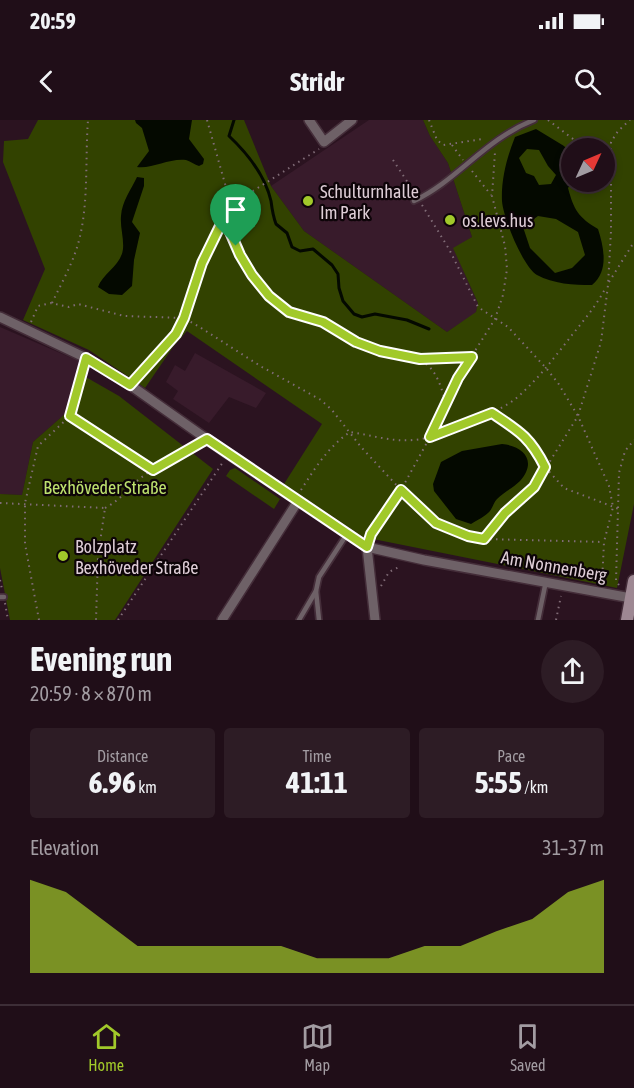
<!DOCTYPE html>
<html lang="en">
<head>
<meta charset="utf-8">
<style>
	body { margin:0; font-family:"Asap Condensed",sans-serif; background:#2d1c25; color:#f1f3f6; height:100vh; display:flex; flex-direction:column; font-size:22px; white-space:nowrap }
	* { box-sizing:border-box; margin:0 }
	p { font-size:20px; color:#a29ca2 }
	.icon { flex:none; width:33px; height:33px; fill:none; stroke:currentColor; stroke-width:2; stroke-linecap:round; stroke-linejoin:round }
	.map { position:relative; height:500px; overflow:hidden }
	.panel { display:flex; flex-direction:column; background:#200e18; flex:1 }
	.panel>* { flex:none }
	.needle { width:39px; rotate:46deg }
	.controls { position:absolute; left:561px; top:18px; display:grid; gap:12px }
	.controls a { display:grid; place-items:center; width:54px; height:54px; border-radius:50%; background:#200e18; box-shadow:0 3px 9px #0003,0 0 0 2px #3d2e37; font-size:30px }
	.pin { position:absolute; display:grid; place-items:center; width:51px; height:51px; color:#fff; margin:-62px -26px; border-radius:50% 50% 50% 0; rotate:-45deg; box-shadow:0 0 6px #0007 }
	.pin .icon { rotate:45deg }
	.round { display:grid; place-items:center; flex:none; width:63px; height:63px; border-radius:32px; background:#2d1c25 }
	.head { display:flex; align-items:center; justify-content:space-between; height:102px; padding:0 30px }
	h1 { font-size:33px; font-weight:700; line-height:45px }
	.stats { display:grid; grid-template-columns:repeat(3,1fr); gap:9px; height:102px; padding:6px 30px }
	.stats div { display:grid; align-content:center; border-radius:6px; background:#2d1c25; text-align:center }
	.stats b { font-size:30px; font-weight:700 }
	.stats small { font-size:16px; font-weight:400 }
	.stats p { font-size:16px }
	.chart { height:168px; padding:12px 30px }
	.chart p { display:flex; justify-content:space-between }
	.chart svg { width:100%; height:108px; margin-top:6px; fill:#a1c92a; opacity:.7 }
	.status { display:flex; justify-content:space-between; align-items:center; height:42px; padding:0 30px; background:#200e18; direction:ltr }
	.status svg { height:16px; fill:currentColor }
	header { display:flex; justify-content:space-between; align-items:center; height:78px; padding:0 30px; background:#200e18; font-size:27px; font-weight:700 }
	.tab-bar { display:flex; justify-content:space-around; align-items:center; height:84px; border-top:2px solid #3d2e37; background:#200e18; font-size:16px; color:#a29ca2 }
	.tab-bar a { display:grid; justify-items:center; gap:3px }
	.tab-bar .active { color:#a1c92a }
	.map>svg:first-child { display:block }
</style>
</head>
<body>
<div class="status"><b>20:59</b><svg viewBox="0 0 49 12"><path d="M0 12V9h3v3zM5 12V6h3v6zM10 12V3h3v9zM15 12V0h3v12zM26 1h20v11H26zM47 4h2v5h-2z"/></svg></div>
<header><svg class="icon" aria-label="back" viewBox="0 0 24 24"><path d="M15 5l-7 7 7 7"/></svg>Stridr<svg class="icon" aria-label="search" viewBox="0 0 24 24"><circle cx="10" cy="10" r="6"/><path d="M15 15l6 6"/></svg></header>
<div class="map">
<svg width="634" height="500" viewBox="0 0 634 500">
	<rect width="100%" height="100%" fill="#2b1320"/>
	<g fill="#381b2b">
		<polygon points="369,0 423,0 430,16 448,43 472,117 454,129 478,183 476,193 447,212 304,111 271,66"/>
		<polygon points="0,207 81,242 66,293 33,322 22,375 0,374"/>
		<polygon points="195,233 266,273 256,288 229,277 209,303 173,279 178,271 166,262 175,245 185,251"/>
	</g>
	<g fill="#324200" fill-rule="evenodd">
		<path d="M38,0h206l27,66 33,45 143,101 29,-20 2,-9 -25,-55 19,-11 -24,-74 -18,-27 -7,-16h211v384l-17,84 -254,-51 -79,-53 38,-60 -135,-93 -14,16 -28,41 -56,-38 -66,-30 22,-51 -42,-107 1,-21 24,-2zM572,28h32v34h-32z"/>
		<polygon points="77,252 119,276 213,349 115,500 10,500 0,448 0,374 22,375 33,322 66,293"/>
		<polygon points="235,348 280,379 274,389 226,356 230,350"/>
	</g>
	<g fill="#040900" fill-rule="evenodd">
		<path d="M135,0h57l-3,19 15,20 -1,5 -4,2c-4,-1 -9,-5 -13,-6 -17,-2 -33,9 -49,7l12,-16 -7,-23 -6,-5z"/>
		<path d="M536,9l28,17 7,7 1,29 -4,6c6,22 10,29 30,41 6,19 11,42 -6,56 -18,0 -39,-1 -55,-10 -14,-8 -34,-58 -35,-74 -1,-22 5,-44 13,-64zM527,29l12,1 9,16 8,9 -5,9 -12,1 -5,-9 -8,-3 -7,-15zM538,96l18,3 22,13 7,23 -13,13 -17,5 -25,-25 -7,-21z"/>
		<path d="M137,57l7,1v8l-12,36 8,11 -6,27 -2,26 -10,9 -13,-1 -11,-7c5,-14 23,-21 25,-38 1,-11 -3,-22 -2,-33 1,-15 10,-26 16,-39z"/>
		<path d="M502,324c23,2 35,18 18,37 -7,7 -16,11 -23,18 -3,3 -4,8 -7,12 -4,5 -13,9 -19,13l-15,-5 -22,-28 -1,-7 8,-22 21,-11z"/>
	</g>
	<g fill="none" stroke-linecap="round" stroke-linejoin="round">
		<path stroke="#040900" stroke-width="3" d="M234,0l-5,16c18,17 36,39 42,65 1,8 2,15 5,23l11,9 5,14 8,4 13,-2 19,16 6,9 1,14 4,13 11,13 8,3 13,-3 32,6 22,9"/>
		<defs>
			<g id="lane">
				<path d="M414,81c44,-21 71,-62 120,-81"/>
				<polyline points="0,477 4,477"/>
				<polyline points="299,500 316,471"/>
				<polyline points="319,500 316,471 319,457 347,414"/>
				<polyline points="538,500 546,461"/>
			</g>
			<g id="street">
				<polyline points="309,0 324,22 352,0"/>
				<polyline points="0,197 86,238 130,265 228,334 367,427 424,440 631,478"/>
				<polyline points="367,427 375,500"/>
				<polyline points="222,500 298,381"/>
			</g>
			<polyline id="secondary" points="627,500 634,461"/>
		</defs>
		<use href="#lane" stroke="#442d39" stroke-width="8"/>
		<use href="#street" stroke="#442d39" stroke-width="12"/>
		<use href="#secondary" stroke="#442d39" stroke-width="15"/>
		<g stroke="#806c77" stroke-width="2" stroke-dasharray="1.5 4.5" stroke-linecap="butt">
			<polyline points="207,0 231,85 319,29"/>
			<polyline points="429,0 437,20 443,25 483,19"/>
			<polyline points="548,0 585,28"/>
			<polyline points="452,25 463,40"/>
			<polyline points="393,40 414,72"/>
			<polyline points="604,48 611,55"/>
			<polyline points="472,51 491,75"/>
			<polyline points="422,85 449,129 478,187 508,207 546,248 558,263 578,296 609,366 613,387 604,422 602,463"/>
			<path d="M224,98c16,33 28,68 59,91 12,8 26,7 39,13 17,7 31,19 48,26 45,16 62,-2 76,57"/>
			<polyline points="609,162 634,122"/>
			<path d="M52,183c9,-19 20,-38 26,-59 11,-38 7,-84 10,-124"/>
			<polyline points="31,202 38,186 51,183 69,187 78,184 124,196 184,198 198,206 262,247 321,280 332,290 361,327 401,370 436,403 468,416 484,419 505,393 534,367 578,296 601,222 608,165 611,111 611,22 618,11 630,0"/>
			<polyline points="420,239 471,237"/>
			<polyline points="137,257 176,214 184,198 202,143 231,85"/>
			<polyline points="492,293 522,312 535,327 545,347 564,368 619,389"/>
			<polyline points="70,296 153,350"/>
			<path d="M301,370c14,-22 27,-43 49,-58 21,3 41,10 63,8 15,-1 29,-7 43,-13 20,-8 40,-14 58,-27 22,-18 40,-42 58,-65 12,-15 25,-30 34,-48"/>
			<polyline points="0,383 105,388 98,436 96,500"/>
			<path d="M105,388c15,-8 20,-16 32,-27 18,-15 41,-26 61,-37"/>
			<polyline points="370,418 401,370 430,317 458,258 495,199 503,175 507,149 505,126 492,76 495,32"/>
			<polyline points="484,419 604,422"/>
			<polyline points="0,460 2,469"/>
			<polyline points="619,465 616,461 619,353 625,331 634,320"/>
			<polyline points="381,466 389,452 401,446"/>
			<polyline points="5,483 8,500"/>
			<polyline points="39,500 25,424 25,383 38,326 70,296 84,246"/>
			<polyline points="118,500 223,342"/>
			<polyline points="556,500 561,476"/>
		</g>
		<use href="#lane" stroke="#6e6167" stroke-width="4.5"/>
		<use href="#street" stroke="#6e6167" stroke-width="9"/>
		<use href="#secondary" stroke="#9e8893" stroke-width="12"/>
	</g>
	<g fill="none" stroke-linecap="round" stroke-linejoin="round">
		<defs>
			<path id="route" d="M224,98l16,37 12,20 17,21 20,16 34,10 33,20 24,9 40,8 52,-2 -14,21 -28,59 62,-24c27,18 38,24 53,54l-11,20 -29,26 -21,26 -16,-3 -32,-13 -35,-33 -30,44 -4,13 -160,-108 -54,31 -83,-54 16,-58 44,27 46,-51 8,-16 18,-55z"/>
		</defs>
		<use href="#route" stroke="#fff" stroke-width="12"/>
		<use href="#route" stroke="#a1c92a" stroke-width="8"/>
	</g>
	<g fill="#a1c92a" stroke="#0d0408" stroke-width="2">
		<circle cx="308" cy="81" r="6"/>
		<circle cx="450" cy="100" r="6"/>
		<circle cx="63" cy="436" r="6"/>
	</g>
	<g text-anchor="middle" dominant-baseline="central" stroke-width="4.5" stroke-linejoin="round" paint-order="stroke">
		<g font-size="18" fill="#decdd6" stroke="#0d0408" text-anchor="start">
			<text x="320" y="71">Schulturnhalle<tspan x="320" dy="21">Im Park</tspan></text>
			<text x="462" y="100">os.levs.hus</text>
			<text x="75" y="426">Bolzplatz<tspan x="75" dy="21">Bexhöveder Straße</tspan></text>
		</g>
		<g font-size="18" fill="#bde16e" stroke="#0d0408">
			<text x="105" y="367">Bexhöveder Straße</text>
		</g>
		<g font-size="18" fill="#decdd6" stroke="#0d0408">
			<text transform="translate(554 446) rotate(10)">Am Nonnenberg</text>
		</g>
	</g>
</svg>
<div class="controls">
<a><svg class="needle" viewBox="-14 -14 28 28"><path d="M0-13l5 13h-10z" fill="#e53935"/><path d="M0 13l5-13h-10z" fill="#a29ca2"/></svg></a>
</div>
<div class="pin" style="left:236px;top:126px;background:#1e9e55"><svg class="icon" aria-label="arrive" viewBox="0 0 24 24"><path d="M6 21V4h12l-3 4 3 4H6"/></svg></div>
</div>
<section class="panel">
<div class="head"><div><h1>Evening run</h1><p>20:59 · 8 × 870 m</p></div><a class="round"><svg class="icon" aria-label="share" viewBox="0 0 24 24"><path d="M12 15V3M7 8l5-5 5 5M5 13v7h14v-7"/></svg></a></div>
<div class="stats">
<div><p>Distance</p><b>6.96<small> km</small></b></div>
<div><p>Time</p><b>41:11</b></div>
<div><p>Pace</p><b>5:55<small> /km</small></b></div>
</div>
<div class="chart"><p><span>Elevation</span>31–37 m</p>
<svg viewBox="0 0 160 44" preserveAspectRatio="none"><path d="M0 44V6L10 11L20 22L30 33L40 33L50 33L60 33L70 33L80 38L90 38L100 38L110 33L120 33L130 27L140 22L150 11L160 6V44z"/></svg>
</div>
</section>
<nav class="tab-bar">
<a class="active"><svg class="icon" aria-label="home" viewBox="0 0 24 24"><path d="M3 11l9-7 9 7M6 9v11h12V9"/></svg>Home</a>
<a><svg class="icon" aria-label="map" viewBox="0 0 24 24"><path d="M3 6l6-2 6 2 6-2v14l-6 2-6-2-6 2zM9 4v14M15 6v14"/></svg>Map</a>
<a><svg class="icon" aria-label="saved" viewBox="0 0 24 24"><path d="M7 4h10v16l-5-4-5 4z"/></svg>Saved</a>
</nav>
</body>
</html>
